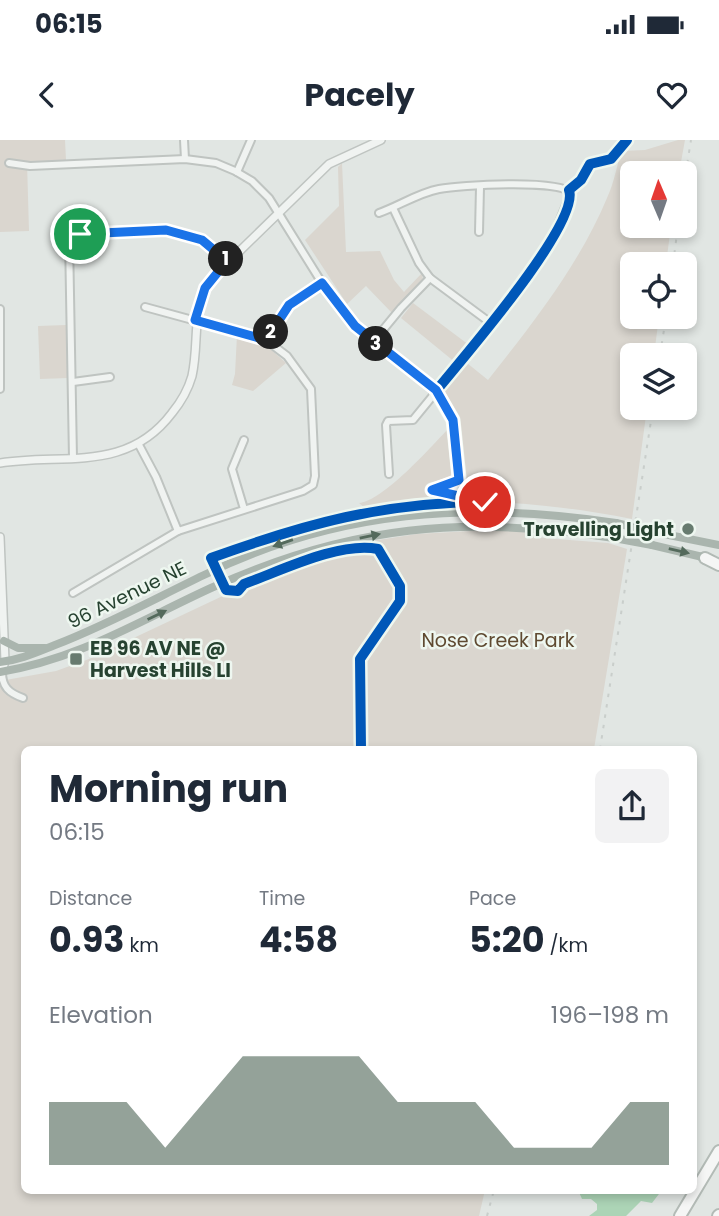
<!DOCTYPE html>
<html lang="en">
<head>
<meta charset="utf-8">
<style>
	body { margin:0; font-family:Poppins,sans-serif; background:#f2f2f3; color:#1f2937; height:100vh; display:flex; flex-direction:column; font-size:26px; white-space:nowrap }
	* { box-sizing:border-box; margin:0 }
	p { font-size:23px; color:#747a83 }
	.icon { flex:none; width:38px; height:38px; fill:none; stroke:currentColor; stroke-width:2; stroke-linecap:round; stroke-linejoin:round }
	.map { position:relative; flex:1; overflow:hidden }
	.details { position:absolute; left:21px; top:606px; width:676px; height:448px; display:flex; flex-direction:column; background:#fff; border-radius:10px; box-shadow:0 4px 10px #0003 }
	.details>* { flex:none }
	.needle { width:46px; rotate:358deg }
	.fabs { position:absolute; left:620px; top:21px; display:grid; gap:14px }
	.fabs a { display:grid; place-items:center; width:77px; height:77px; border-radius:10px; background:#fff; box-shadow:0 4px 10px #0003; font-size:35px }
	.pin { position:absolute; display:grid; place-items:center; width:60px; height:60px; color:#fff; margin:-30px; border:4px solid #fff; border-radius:50%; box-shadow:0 2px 7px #0007 }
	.km { position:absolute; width:35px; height:35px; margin:-18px; border-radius:50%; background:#222; color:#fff; font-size:19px; line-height:35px; text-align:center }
	.round { display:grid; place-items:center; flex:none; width:74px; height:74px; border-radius:10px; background:#f2f2f3 }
	.summary { display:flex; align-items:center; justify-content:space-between; height:119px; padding:0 28px }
	h1 { font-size:38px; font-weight:700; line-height:52px }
	.metrics { display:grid; grid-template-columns:repeat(3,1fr); gap:10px; height:119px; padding:7px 28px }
	.metrics div { display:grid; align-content:center }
	.metrics b { font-size:35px; font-weight:700 }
	.metrics small { font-size:19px; font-weight:400 }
	.metrics p { font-size:19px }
	.chart { height:196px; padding:14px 28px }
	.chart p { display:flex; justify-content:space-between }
	.chart svg { width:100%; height:126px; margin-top:7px; fill:#677b6f; opacity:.7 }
	.status { display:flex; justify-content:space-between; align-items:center; height:49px; padding:0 35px; background:#fff; direction:ltr }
	.status svg { height:19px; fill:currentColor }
	header { display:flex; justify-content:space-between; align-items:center; height:91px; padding:0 28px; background:#fff; font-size:32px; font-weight:700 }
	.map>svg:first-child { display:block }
</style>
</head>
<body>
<div class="status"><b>06:15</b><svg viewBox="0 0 49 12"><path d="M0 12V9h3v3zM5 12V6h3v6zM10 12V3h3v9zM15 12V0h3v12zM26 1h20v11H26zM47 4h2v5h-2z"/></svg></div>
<header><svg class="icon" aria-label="back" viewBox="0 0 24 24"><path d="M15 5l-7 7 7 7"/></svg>Pacely<svg class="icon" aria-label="heart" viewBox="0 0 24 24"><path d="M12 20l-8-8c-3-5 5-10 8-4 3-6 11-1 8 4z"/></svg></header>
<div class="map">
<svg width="719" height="1076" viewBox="0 0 719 1076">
	<rect width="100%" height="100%" fill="#e1e6e3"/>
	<g fill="#dad6cf">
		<polygon points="0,0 65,0 66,20 27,22 29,91 0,92"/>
		<path d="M678,0h7l-6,33h-47v53h39l-5,38h-34v53h27l-5,38h-22v53h15l-15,111c-87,-17 -176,-25 -263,-8l-10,-8c24,-2 71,-55 89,-74l4,-5 -13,-25 28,-36 21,17c45,-57 91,-115 119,-182 7,-15 10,-32 14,-47l24,-1z"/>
		<polygon points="342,23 346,112 380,111 394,140 404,152 422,133 423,140 392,173 366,146 347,164 305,100 339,66 338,27"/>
		<polygon points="413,163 469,205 456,223 401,178"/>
		<polygon points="66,185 68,238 40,239 38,186"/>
		<polygon points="237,195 267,206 286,223 253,251 232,245 235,234"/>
		<polygon points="489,390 520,391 544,398 608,403 627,409 594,609 24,609 24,1050 485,1050 479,1076 0,1076 0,541 56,531 89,519 246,445 312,419 365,402 417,394"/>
	</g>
	<polygon fill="#acd4b6" points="578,1050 662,1050 652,1063 641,1061 626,1076 589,1076 597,1070 597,1064 591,1059 582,1059"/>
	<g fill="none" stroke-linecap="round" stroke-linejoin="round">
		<defs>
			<g id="minor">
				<polyline points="184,0 185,19"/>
				<polyline points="9,23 30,26 185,19 216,23 235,31 252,41 269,58 322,143 355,186 436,251"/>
				<polyline points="237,32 251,0"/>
				<polyline points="393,68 419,123 430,138 492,184"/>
				<path d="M379,73c20,-7 39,-20 60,-24 21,-4 120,-10 132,4l-19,46 -35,54 -104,127 -25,1 -2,4 3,49"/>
				<polyline points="479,92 480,47"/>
				<polyline points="0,169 0,249"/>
				<polyline points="266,200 289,165 322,143"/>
				<polyline points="373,202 401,168 430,138"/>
				<polyline points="73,242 110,237"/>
				<polyline points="244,300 232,329 244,369"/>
				<polyline points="139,305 156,337 178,391 303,351 313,345 315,336 311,249 287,216 266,200 145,167"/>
				<polyline points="73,318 69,99 80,94 166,90 202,100 227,121"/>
				<polyline points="73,453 178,391"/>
				<path d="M2,532c0,15 7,21 21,26"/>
			</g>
			<g id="tertiary">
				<path d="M0,323c64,-10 127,10 172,-50 9,-11 16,-23 20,-37 8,-37 -2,-64 20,-98l117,-114 52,-24"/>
				<polyline points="0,397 5,521 2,532"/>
			</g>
			<g id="motorway">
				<polyline points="705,418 719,425"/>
				<polyline points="680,1076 719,1011"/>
				<polyline points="718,1076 719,1075"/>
			</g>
		</defs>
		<use href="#minor" stroke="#bfc4c1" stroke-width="10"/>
		<use href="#tertiary" stroke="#bfc4c1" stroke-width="10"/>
		<use href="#motorway" stroke="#b3bbb6" stroke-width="14"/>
		<use href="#minor" stroke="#f0f3f1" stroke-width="6"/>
		<use href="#tertiary" stroke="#f0f3f1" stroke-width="7"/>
		<g stroke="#aab5ae" stroke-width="8">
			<polyline points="654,392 719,405"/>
			<polyline points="652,405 711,419"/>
			<polyline points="4,501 18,508 45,508"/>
			<path d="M0,522c20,-2 37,-10 55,-17 52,-20 99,-46 149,-70 133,-65 268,-74 412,-52"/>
			<path d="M0,532c79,-13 139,-51 211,-84 139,-63 254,-73 403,-50"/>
		</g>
		<use href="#motorway" stroke="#f5f6f5" stroke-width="10"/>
		<g stroke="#c9cecb" stroke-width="2" stroke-dasharray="3.5 7" stroke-linecap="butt">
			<polyline points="684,44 691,0"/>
			<polyline points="673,124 678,86"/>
			<polyline points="660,215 666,177"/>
			<polyline points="600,609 653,268"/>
			<polyline points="487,1076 494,1050"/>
		</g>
		<g stroke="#aab5ae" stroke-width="8">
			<polyline points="616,383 654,392"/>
			<polyline points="614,398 652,405"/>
		</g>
		<defs>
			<g id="cycleway">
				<path d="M461,357l-29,-7 24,-7 3,-6 -6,-57 -17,-29c24,-30 145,-168 133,-201l12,-10 9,-16 21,-5 16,-19"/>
				<path d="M361,609l-1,-90 40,-58v-15l-22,-37c-38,-8 -98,22 -134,35l-6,7 -12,-1 -15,-32c94,-34 173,-56 274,-56"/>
			</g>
		</defs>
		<use href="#cycleway" stroke="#eef7f0" stroke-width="15"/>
		<use href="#cycleway" stroke="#0057b8" stroke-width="10"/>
	</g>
	<defs><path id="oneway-solid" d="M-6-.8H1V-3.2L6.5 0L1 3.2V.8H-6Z" transform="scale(1.75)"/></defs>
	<g fill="#546a5c">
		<use href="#oneway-solid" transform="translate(370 396) rotate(-11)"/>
		<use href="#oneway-solid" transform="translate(283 403) rotate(161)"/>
		<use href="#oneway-solid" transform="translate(679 411) rotate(13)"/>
		<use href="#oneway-solid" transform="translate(157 475) rotate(-26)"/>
	</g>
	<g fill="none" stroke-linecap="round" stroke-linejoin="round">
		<defs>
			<polyline id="route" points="80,94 166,90 202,100 227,121 205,148 195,180 266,200 289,165 322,143 355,186 436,250 453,280 459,340 432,350 485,362"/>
		</defs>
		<use href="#route" stroke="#fff" stroke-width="14"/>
		<use href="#route" stroke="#1a73e8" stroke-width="9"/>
	</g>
	<g fill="#677b6f" stroke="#eef7f0" stroke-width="2.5">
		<circle cx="688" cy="389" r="7"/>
		<rect x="69" y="512" width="14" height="14" rx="3.5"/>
	</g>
	<g text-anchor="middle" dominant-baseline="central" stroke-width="5" stroke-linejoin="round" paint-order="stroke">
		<g font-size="19" font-weight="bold" fill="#264230" stroke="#eef7f0" text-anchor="end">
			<text x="674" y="389">Travelling Light</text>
			<text x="90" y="508" text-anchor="start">EB 96 AV NE @<tspan x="90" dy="22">Harvest Hills LI</tspan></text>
		</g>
		<g font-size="19" fill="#264230" stroke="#eef7f0">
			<text transform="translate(127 455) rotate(-26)">96 Avenue NE</text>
		</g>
		<g font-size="19" fill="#5f4a31" stroke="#eef7f0">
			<text x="498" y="500">Nose Creek Park</text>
		</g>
	</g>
</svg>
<div class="fabs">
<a><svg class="needle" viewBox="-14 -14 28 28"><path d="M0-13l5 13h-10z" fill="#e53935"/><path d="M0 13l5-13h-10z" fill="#747a83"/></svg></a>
<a><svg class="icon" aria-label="locate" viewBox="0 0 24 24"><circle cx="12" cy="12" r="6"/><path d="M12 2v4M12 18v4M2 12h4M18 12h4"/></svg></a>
<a><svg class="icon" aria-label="layers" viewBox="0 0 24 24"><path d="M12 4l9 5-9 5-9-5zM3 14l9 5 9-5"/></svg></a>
</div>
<div class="pin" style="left:80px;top:94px;background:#1e9e55"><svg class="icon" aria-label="arrive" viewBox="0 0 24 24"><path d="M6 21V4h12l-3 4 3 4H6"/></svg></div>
<div class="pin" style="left:485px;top:362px;background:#d93025"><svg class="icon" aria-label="check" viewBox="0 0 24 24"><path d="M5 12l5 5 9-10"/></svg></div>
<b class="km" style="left:226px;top:119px">1</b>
<b class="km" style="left:271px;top:192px">2</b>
<b class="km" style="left:376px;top:204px">3</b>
<section class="details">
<div class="summary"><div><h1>Morning run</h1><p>06:15</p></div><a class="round"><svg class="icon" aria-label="share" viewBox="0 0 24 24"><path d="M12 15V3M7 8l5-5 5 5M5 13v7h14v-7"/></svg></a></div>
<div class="metrics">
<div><p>Distance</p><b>0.93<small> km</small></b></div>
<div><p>Time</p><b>4:58</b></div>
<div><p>Pace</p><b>5:20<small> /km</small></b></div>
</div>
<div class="chart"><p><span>Elevation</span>196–198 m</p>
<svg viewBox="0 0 160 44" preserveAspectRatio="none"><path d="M0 44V22L10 22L20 22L30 38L40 22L50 6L60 6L70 6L80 6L90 22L100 22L110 22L120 38L130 38L140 38L150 22L160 22V44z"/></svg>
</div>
</section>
</div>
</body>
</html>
